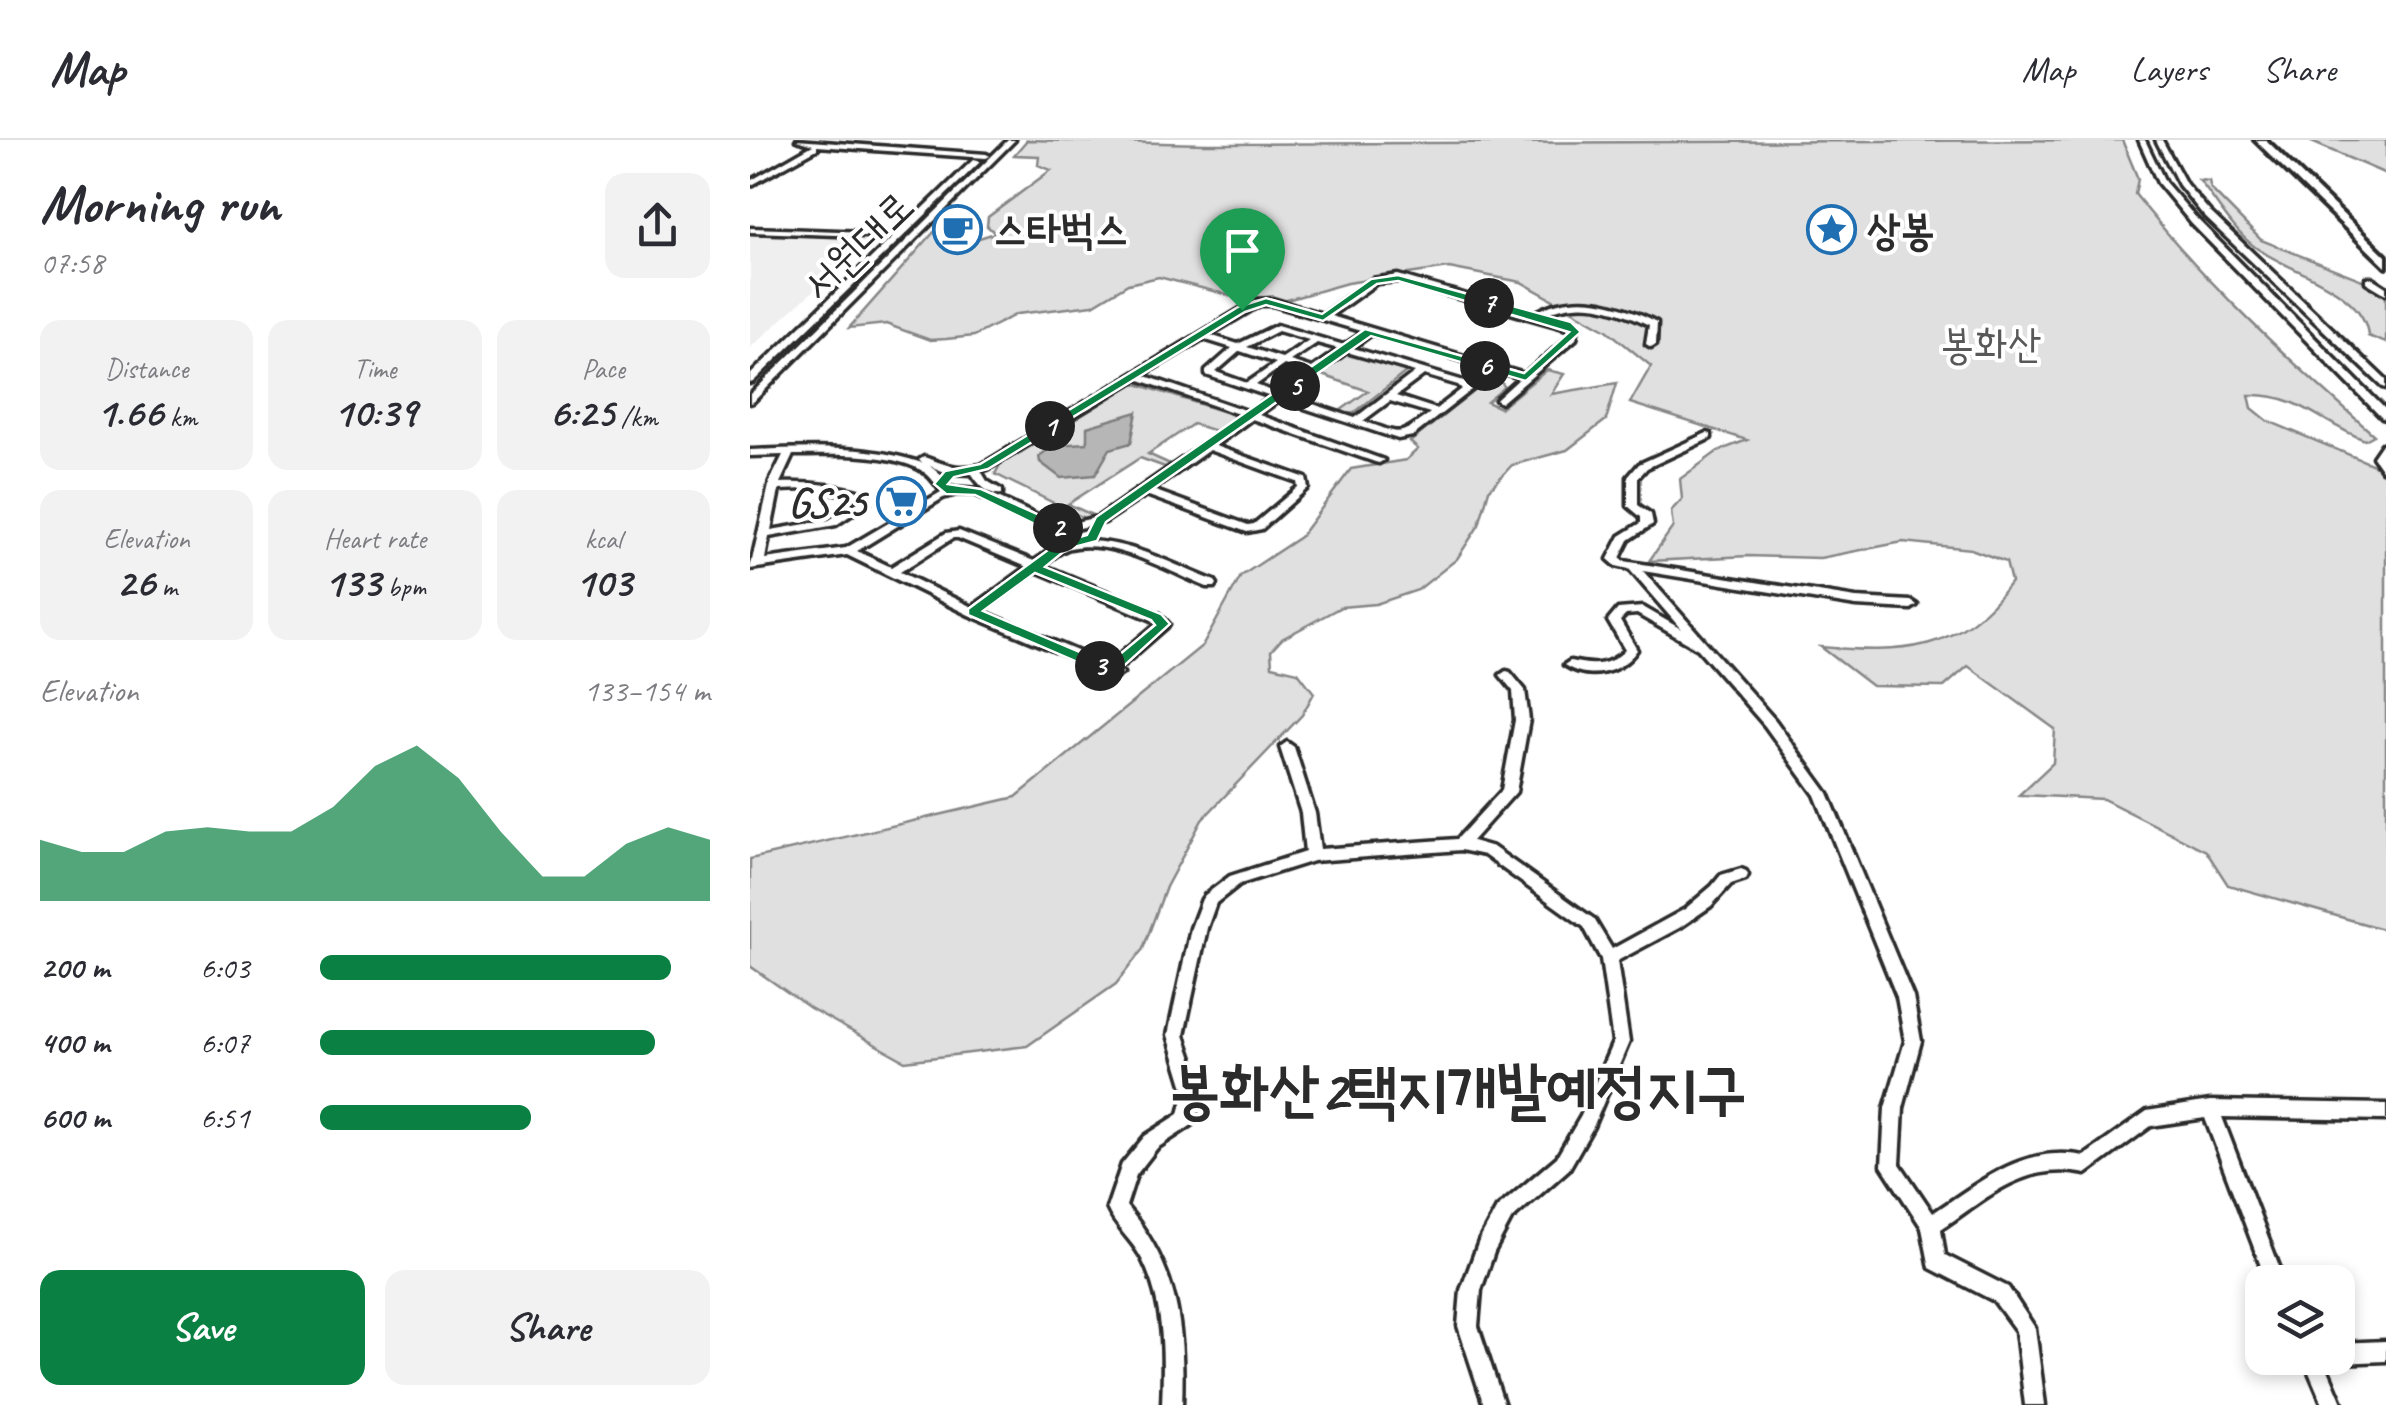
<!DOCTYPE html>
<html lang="en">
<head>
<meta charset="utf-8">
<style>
	body { margin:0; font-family:Caveat,"Poor Story",sans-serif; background:#f2f2f3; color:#2b2b33; height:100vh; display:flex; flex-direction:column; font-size:38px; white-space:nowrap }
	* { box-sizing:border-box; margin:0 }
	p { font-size:32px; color:#7c7c81 }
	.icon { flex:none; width:55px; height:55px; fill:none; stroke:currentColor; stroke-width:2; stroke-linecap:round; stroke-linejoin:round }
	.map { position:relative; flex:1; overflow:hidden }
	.details { display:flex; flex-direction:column; background:#fff; width:750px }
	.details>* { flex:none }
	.buttons { position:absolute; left:1495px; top:1125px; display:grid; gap:20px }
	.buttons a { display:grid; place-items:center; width:110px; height:110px; border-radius:20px; background:#fff; box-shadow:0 5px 15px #0003; font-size:50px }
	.pin { position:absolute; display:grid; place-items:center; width:85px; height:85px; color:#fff; margin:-102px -42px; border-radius:50% 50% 50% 0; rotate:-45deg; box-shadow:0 0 10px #0007 }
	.pin .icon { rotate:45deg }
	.km { position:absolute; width:50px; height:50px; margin:-25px; border-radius:50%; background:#222; color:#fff; font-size:28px; line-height:50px; text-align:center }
	.round { display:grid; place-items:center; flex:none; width:105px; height:105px; border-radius:20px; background:#f2f2f3 }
	.headline { display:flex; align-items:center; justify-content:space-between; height:170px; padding:0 40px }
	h1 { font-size:55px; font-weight:700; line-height:75px }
	.stats { display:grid; grid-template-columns:repeat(3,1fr); gap:15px; height:170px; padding:10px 40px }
	.stats div { display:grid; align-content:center; border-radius:20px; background:#f2f2f3; text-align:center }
	.stats b { font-size:42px; font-weight:700 }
	.stats small { font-size:28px; font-weight:400 }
	.stats p { font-size:28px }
	.chart { height:280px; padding:20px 40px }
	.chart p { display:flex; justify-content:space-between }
	.chart svg { width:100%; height:180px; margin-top:10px; fill:#0b8043; opacity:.7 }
	.action { display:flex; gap:20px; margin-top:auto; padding:20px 40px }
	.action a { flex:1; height:115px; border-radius:20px; background:#0b8043; color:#fff; font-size:40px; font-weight:700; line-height:115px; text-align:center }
	.action a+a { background:#f2f2f3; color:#2b2b33 }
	ul { padding:0 40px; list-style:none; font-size:32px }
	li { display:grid; grid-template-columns:160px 120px 1fr; align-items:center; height:75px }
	li i { height:25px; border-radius:12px; background:#0b8043 }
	header { display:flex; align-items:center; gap:60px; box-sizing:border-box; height:140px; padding:0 50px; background:#fff; border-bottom:2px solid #e1e1e2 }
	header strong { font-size:48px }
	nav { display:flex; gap:55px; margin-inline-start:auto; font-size:35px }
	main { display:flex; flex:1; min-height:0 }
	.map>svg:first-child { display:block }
</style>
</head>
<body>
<header>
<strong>Map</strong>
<nav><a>Map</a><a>Layers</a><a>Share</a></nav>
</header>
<main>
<section class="details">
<div class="headline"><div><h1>Morning run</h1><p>07:58</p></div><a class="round"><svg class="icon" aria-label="share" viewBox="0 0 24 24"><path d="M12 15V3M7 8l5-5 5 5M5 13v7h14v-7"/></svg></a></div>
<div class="stats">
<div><p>Distance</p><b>1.66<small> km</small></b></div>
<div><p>Time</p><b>10:39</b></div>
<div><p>Pace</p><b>6:25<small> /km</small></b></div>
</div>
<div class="stats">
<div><p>Elevation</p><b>26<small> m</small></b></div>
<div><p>Heart rate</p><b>133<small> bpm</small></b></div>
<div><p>kcal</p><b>103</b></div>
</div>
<div class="chart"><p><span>Elevation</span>133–154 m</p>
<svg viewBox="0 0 160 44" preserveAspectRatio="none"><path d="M0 44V29L10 32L20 32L30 27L40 26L50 27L60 27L70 21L80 11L90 6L100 14L110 27L120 38L130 38L140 30L150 26L160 29V44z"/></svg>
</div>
<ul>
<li><b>200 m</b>6:03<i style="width:90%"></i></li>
<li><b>400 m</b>6:07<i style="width:86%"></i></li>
<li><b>600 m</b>6:51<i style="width:54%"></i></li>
</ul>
<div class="action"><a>Save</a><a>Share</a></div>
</section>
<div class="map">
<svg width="1636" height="1265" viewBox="0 0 1636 1265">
	<rect width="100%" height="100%" fill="#fff"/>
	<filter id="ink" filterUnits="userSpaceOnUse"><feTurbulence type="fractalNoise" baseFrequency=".01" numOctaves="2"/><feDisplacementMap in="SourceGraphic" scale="20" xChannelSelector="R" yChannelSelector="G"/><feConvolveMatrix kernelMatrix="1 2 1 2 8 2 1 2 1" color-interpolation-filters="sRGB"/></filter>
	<g filter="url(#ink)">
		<polygon fill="#efefef" points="0,94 122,98 0,208"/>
		<g fill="#e0e0e0" stroke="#868686" stroke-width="2.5">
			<path d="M277,0l179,4 916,-4 16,39 -3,15c69,88 155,167 239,241l-9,5c-45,-17 -66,-47 -116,-45l3,13 16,13 118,49v460l-158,-45 -22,-34 -103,-52 -84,-4 34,-32 2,-34 -87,-63 -24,21 -72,-1 -51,-39c82,7 138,6 190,-65l-5,-20 -35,-13 -68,-7 -83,16 -72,-2 -99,5 24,-34 -2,-16 11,-12 -2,-20 38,-28 29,-11 -117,-37 21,-37 -44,-36 -86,-48 -72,-14 -102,15 -67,19 -44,-5 -77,-20 -31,7 -35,21 -76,9 -43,22 -28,3 -16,1 -44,-16 -37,4 85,-96 39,8 22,-7 -8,-7 1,-9 63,-47 -13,-5 1,-9 -25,-1z"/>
			<polygon points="1557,0 1636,0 1636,34"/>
			<path d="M1449,40l10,1 2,8 50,51 119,47 6,5v51l-18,-7c-3,-47 -80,-64 -113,-89 -22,-16 -39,-46 -56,-67z"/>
			<polygon points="597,215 654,229 656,232 604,273 596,274 591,270 618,251 569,234"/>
			<polygon points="797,230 814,234 801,254 867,243 856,280 817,310 762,325 739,350 729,385 707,419 668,450 626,464 591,467 532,499 521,511 522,526 548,532 564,553 552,575 452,680 416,747 393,809 366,844 277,906 155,921 60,868 0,826 0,719 266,657 453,505 491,436 550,397 601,329 656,320 668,309 660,302 736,242 748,239 755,247 737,262 750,268"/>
			<polygon points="384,243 481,274 487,281 469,292 443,284 398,314 420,324 415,327 390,318 318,364 342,375 334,378 245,334 250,325"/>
		</g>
		<polygon fill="#b6b6b6" stroke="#7e7e7e" stroke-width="2.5" points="387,272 381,303 360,309 345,335 311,338 290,322 289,316 305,305 337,303 337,287"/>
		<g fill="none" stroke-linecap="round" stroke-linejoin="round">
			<defs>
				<g id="minor">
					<polygon points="46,0 236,14 240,16 236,18 67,6 67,9 0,46 0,41 63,5"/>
					<polygon points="258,0 265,0 3,262 0,263 0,255"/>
					<polygon points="1389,0 1395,0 1415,42 1447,79 1636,270 1636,279 1632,278 1441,83 1408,43"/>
					<polygon points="1406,0 1412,0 1436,44 1460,72 1636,240 1636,248 1633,247 1454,76 1429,45"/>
					<polygon points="223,20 230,22 3,242 0,243 0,235 143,97 0,92 0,88 148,93"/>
					<path d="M648,135l135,39c40,-25 85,-12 124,8l-1,22 -5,3 -5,-3 3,-19c-33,-17 -73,-30 -108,-8l37,10 -2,12 -75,64 -5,-3 2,-2 22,-20 -148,-44 -19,14 111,33 9,8 -60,47 -15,3 -118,-39 -21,15 125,45 -5,3 -4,-1 -123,-43 -37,27 91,32 2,10 -46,41 -15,3 -101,-37 -41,27 -30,7 -7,7 1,6c51,-7 100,21 146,39l2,3 -2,3h-8c-39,-16 -95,-49 -137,-39 -10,3 -18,11 -27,17l117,49 9,10 -2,3 -48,42 4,4 -6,4 -148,-62 -122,-60 -97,14 20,-88 13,-26 -33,1v-6c57,-2 118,-6 172,13l-3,-3 5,-3c23,8 32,13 57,8l274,-165 18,-1 50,15 49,-35zM648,141l172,49 -3,8 -42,36 -194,-58 46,-33zM510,165h12l92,27 -20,13 -67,-20 -39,19 -28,-9zM528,191l31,9 -27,18 -35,-11zM453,199l29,9 -26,23v4l65,22 -21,15 -107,-37zM567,203l22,6 -27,19 -22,-7zM490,211l36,12 -29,20 -31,-11zM597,212l68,20 -60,46 -69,-23zM534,225l22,7 -29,21 -21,-8zM674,235l34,10 4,4 -26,20 -40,-13zM387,239l107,37 -146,101 -31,7 -4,4 -82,-39 -33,-2 -6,-11 -12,-10 17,7 25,1c7,11 17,22 30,20v-4l-15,-9 -6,-10 7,-2zM640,261l40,12c-34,26 -28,21 -67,8zM459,310l88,32 1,5 -44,37 -6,1 -95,-35zM43,315c38,0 92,-3 126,14 10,5 16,13 22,23l-95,56 -81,11 4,-22 67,-12 33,-22 -3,-10c-29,-8 -57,-11 -86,-10zM57,349l44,6 6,2 1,5 -29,18 -58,10 8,-40zM207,354h18l78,36 5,8 -1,7 -23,16 -75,-30 -13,2 -55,34 -34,-16 86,-53zM203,398h5l69,29 -55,40 -72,-35zM286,431l116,49 4,4 -48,40 -126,-53z"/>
					<polygon points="1616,138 1622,138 1636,147 1636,154 1616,142"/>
					<path d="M957,293l4,1v4l-64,30 -9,10v27l13,9 2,10 -24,16 -9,18 4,3 232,37 55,3 6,4 -6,4 -55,-3 -213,-35 132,149 53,73 85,204 8,44 -18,67 -3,56 33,49c47,-31 91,-69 151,-57l63,-45 63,-10 176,3v16l-164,-3 63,165h-18l-62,-164 -54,8 -65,48c-62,-13 -97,23 -145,55l4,26 63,32 27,41 10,77h-20l-9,-74 -22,-30 -64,-33 -8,-40 -40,-62 3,-58 20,-67 -8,-44 -82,-202 -50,-69 -67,-77 -61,-35 -11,1 -6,6 17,29c-17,24 -48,31 -73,15l6,-4c23,5 38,6 55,-11l-17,-29 10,-12 25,-2 38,22 -52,-60 -13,-3 -8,-7 12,-23 21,-13v-6l-13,-11v-29l11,-13z"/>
					<polygon points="1636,303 1636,313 1633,317 1636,321 1636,331 1632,330 1623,317 1632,304"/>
					<path d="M756,531l4,1 15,18 4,30 -13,72 -44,49 21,6 101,72 18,30 73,-40 27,-23 9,-11 20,-6 5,2 2,4 -2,4 -15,5 -20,22 -32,22 -62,33 12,81 -36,85 -24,42 -58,51 -17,32 -13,38 -3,36 26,79h-20l-26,-79 3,-36 18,-49 18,-33 60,-51 24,-41 32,-74 -12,-83 -17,-32 -100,-72 -23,-5 -148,11 -73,23 -24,19 -9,25 -23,107 19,56 -11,34 -35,23 -21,27 -10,31c52,60 59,122 56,199h-20c2,-49 3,-101 -20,-146 -9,-18 -27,-32 -35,-51l15,-44 23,-28 34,-22 6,-23 -17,-56 23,-107 11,-29 3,-4 25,-19 75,-24 -4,-39 -21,-66 7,-5 7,5 21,66 5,36 137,-10 45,-49 13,-70 -2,-29 -13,-16z"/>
					<polygon points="1636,1201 1636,1221 1588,1223 1580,1218 1588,1218 1588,1203"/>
					<polygon points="1553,1218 1573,1218 1593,1265 1573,1265"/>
				</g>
				<polygon id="highway" points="1505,0 1516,0 1636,116 1636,127"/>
			</defs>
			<use href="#minor" stroke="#2b2b2b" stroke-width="7"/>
			<use href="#highway" stroke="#2b2b2b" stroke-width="8"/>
			<use href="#minor" fill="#fff" fill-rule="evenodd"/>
			<use href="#highway" fill="#fff" fill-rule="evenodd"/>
		</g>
	</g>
	<path fill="#0b8043" stroke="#fff" stroke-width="2.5" fill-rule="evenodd" d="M648,135l173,47 10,10 -55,49 -155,-45 -265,186 -9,19 -30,8 -22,18 116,47 9,10 -55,50h-10l-137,-59v-6l88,-65 1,-9 -82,-40 -29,-1 -12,-10 11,-13 35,-7 258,-157 28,-9 56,16 49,-35zM648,141l171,51 -45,41 -159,-44 -269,188 -9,18 -17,5 -8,-15 -81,-36 -33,-5 6,-7 34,-8 257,-157 21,-7 57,16 54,-37zM285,433l116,47 4,5 -47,39 -125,-53z"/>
	<defs>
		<symbol id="cafe-ring" viewBox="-11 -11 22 22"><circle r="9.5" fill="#fff" stroke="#1f6fb2" stroke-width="1.5"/><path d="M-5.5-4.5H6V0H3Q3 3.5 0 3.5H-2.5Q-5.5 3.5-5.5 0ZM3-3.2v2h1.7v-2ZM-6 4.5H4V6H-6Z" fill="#1f6fb2"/></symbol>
		<symbol id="sight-ring" viewBox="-11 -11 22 22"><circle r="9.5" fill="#fff" stroke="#1f6fb2" stroke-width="1.5"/><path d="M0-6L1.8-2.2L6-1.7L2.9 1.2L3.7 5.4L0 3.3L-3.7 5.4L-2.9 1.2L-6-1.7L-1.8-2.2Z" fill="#1f6fb2"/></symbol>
		<symbol id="supermarket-ring" viewBox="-11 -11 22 22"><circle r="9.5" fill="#fff" stroke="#1f6fb2" stroke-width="1.5"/><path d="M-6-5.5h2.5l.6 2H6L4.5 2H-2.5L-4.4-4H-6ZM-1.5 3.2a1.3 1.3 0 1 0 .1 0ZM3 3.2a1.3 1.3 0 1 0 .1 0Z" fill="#1f6fb2"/></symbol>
	</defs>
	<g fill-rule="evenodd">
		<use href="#cafe-ring" x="180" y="62" width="55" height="55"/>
		<use href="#sight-ring" x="1054" y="62" width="55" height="55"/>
		<use href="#supermarket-ring" x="124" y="334" width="55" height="55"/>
	</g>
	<g text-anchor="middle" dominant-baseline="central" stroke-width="8" stroke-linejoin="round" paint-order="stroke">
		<g font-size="42" font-weight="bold" fill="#2b2b2b" stroke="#fff" text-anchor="start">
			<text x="243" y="89">스타벅스</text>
			<text x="1117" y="90">상봉</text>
			<text x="116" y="362" text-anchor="end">GS25</text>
		</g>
		<g font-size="42" fill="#2b2b2b" stroke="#fff">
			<text transform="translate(108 106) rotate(-44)">서원대로</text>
		</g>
		<g font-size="42" fill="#585858" stroke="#fff">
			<text x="1241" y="204">봉화산</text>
		</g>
		<g font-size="62" font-weight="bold" fill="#2b2b2b" stroke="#fff">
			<text x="708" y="949">봉화산2택지개발예정지구</text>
		</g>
	</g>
</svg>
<div class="buttons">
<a><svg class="icon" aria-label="layers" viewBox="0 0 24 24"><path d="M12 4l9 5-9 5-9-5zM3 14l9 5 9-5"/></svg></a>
</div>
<div class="pin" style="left:492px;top:170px;background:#1e9e55"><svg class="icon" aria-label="arrive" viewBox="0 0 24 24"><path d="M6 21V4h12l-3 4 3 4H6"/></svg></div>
<b class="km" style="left:300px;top:286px">1</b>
<b class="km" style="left:308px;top:388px">2</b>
<b class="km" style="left:350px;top:526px">3</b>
<b class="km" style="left:545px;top:246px">5</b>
<b class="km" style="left:735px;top:226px">6</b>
<b class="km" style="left:739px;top:163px">7</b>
</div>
</main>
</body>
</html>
